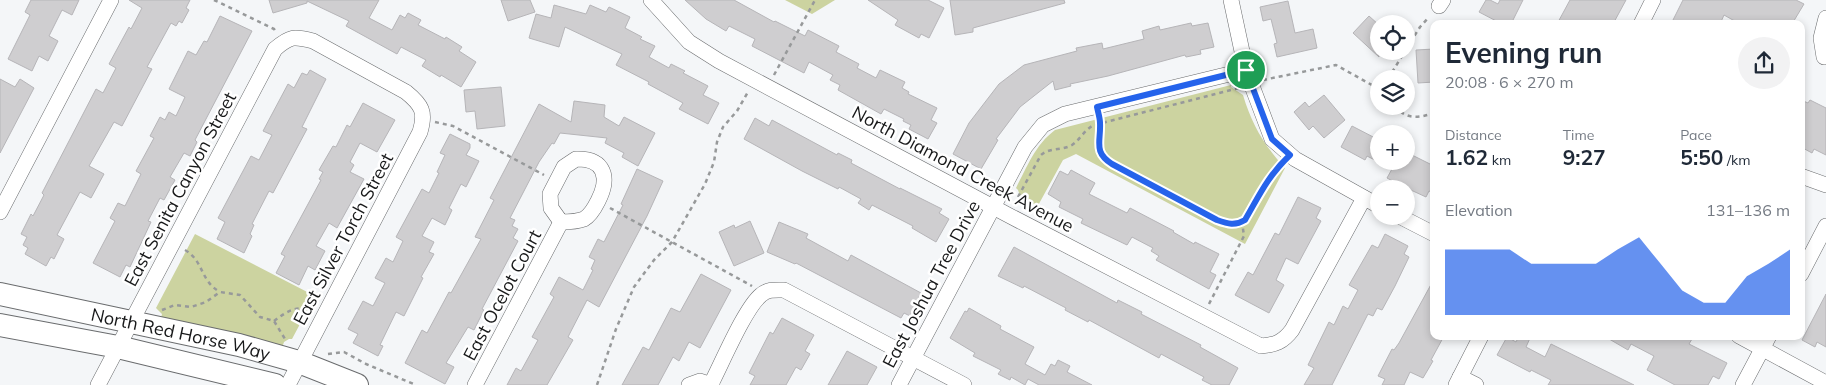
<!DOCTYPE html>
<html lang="en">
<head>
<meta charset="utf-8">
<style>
	body { margin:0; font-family:Mulish,sans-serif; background:#f2f2f3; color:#1f2937; height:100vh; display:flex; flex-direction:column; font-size:19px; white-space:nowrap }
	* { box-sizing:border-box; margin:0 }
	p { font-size:16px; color:#747a83 }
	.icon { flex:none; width:28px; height:28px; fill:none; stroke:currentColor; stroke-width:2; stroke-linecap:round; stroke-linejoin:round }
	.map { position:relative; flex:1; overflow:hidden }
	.drawer { position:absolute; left:1430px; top:20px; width:375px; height:320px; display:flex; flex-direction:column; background:#fff; border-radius:10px; box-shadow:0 2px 8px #0003 }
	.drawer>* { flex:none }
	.fabs { position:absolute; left:1370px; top:15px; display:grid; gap:10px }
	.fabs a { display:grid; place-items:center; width:45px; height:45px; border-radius:50%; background:#fff; box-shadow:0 2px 8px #0003; font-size:25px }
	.pin { position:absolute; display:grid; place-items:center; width:42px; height:42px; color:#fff; margin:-21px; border:2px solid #fff; border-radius:50%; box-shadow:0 1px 5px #0007 }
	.round { display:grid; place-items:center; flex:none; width:52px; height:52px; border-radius:26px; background:#f2f2f3 }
	.headline { display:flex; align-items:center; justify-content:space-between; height:85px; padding:0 15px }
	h1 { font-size:28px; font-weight:700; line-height:38px }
	.figures { display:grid; grid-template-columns:repeat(3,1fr); gap:8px; height:85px; padding:5px 15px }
	.figures div { display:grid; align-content:center }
	.figures b { font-size:21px; font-weight:700 }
	.figures small { font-size:14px; font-weight:400 }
	.figures p { font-size:14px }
	.chart { height:140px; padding:10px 15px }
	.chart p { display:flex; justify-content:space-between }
	.chart svg { width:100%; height:90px; margin-top:5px; fill:#2563eb; opacity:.7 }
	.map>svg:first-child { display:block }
</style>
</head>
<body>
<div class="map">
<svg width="1826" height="385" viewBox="0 0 1826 385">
	<rect width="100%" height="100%" fill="#f4f6f8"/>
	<g fill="#ccd3a0">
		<polygon points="785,0 835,0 812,14"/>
		<path d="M1231,85v2l12,8c9,30 21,50 42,73l-40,76 -169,-90 -13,6 -28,51 -12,-6 -5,-15 -2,-2c11,-21 19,-43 39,-58z"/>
		<polygon points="195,234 315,296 292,339 289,339 284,342 281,351 160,322 162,314 156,308"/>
	</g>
	<g fill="#cfced0" stroke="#b6b5b8">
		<polygon points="31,0 79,0 72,15 62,10 49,36 58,41 48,61 39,56 32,71 8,59 30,15 25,12"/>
		<polygon points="129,0 190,0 186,8 189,10 182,23 179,21 176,26 171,23 147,67 152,69 122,126 114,122 89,166 104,174 91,198 80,192 57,235 64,239 54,259 51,257 46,266 25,254 28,248 23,245 27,237 21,234 31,214 33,216 44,195 42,193 96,89 103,93 116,68 109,64 129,27 131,29 142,8"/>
		<polygon points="269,0 379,0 369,18 392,30 400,15 405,18 408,13 421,20 418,25 445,39 446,37 462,47 459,51 476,62 461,87 441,75 440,77 422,66 426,60 401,47 397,54 346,26 349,21 307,1 307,3 273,13"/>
		<polygon points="501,0 530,0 535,12 508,21"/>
		<polygon points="685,0 734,0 774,22 775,21 805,36 808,30 839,46 836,52 859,64 857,68 876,78 880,70 905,82 902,88 909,92 908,94 937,108 931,120 937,123 928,139 909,129 911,125 903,121 904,119 884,109 881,114 838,90 840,85 830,80 833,75 809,62 804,73 752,46 755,39 729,26 726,31 706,19"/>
		<polygon points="868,0 928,0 944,8 929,38 921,34 919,38 895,25 898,20"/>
		<polygon points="950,0 1064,0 1065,3 973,28 973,32 955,35"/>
		<polygon points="1486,0 1490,0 1498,4 1500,0 1523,0 1511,24 1502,24 1479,12"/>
		<polygon points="1570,0 1626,0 1613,24 1557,24"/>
		<polygon points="1683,0 1796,0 1804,4 1792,24 1740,24 1724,15 1720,24 1671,24"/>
		<polygon points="1288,1 1295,33 1313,29 1317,48 1277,57 1274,44 1277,43 1271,19 1263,21 1260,7"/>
		<polygon points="554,5 586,14 590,5 606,12 609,7 630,17 625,28 642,37 640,39 655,46 649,57 669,68 671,64 685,71 683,73 708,86 703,95 719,103 708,124 679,109 683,103 648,84 649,82 616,65 622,54 565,27 559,47 529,38 536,14 551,18"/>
		<polygon points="220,16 252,31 195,140 197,142 190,156 184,153 170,177 175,180 164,200 160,198 148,221 151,222 130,267 126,265 120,277 93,263 115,221 110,218 118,203 125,206 141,174 136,171 154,138 150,136 160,117 165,120 169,112 176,116 185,97 169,89 188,51 196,55 204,41 207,42"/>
		<polygon points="1369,16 1379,25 1379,57 1353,33"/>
		<polygon points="1191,23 1192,26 1208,23 1214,47 1200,50 1201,54 1186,57 1185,55 1108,76 1070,84 1071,86 1055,90 1053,81 1020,107 996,139 998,140 981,169 953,154 969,123 999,84 1024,65 1077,51 1076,48 1102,43 1103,49 1144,39 1142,31 1159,26 1160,30"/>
		<polygon points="1434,49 1434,82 1418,83 1416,50"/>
		<polygon points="310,70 326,79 302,127 307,129 273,193 269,191 252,224 254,225 250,234 252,236 244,253 217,239 225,222 218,218 251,156 259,160 272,135 263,131 288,84 294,88 302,73 307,75"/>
		<polygon points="0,79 15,87 20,79 34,88 0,153"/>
		<polygon points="501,87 505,126 477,129 475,111 466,112 464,90"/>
		<polygon points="1324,95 1345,120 1324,138 1313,126 1309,130 1294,112 1305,102 1309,107"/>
		<polygon points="1801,100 1808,103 1810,100 1826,108 1826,155 1814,149 1812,153 1801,147"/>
		<polygon points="574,101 605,105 604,117 619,126 624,117 655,133 638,166 622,157 624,153 605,143 607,138 560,133 554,144 552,143 539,162 510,218 515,220 512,226 518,229 513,238 518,241 482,309 484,310 474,330 468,327 446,363 454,367 445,384 405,363 422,330 427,333 449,292 451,293 481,239 475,237 494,200 490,198 539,104 571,122"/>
		<polygon points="363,103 395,120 377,152 360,143 350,162 354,165 350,172 364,179 337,228 329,223 316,246 325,251 315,270 308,266 299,285 276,273 285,256 281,254 321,180 319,179 323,172 319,170 333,146 336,147 347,125 350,127"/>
		<polygon points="755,118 769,126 772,120 837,155 838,153 852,160 851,163 900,189 900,188 942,209 939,213 949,219 936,242 912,228 913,226 872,205 869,210 858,203 861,199 839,187 838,189 802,171 744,139"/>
		<polygon points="1352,126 1379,140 1379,161 1406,161 1406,152 1434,166 1434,193 1429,191 1426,197 1400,185 1387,178 1392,169 1367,156 1365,160 1341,147"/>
		<polygon points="450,134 470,144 470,148 466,155 479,161 466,187 461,184 449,208 452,210 445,225 432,218 422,236 434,242 429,252 434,254 421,277 423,278 404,316 396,312 380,345 383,346 378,356 353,343 358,334 348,329 363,301 373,306 385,283 375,278 386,258 393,262 403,241 396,237 422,189 429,193 439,173 437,172 445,155 440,153"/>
		<polygon points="637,169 663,181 647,216 599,307 587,300 568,337 573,340 547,385 507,385 516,368 521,371 538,340 532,337 554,297 550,294 559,277 583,290 593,270 591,269 595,260 589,257 598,239 604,242 623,205 621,204"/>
		<polygon points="1071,170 1095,183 1089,194 1127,213 1130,208 1174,231 1173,232 1194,244 1195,242 1219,254 1210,272 1216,275 1209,289 1156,260 1159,256 1151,251 1153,248 1132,237 1127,245 1081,223 1083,219 1059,207 1061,202 1048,194 1060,171 1068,175"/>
		<polygon points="1298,197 1321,208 1316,218 1321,221 1298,264 1286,258 1276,280 1284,285 1269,313 1235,295 1248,272 1253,275 1275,233 1279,235"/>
		<polygon points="750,221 764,253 734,266 719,232 734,225 735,228"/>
		<polygon points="779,222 808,234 806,238 848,261 851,255 921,293 910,316 904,313 901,318 796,263 795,264 767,252"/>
		<polygon points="1385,234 1408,246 1404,254 1409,257 1395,286 1382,310 1377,308 1373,316 1368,314 1332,385 1304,385 1314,368 1308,365 1329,322 1334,325 1343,306 1348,309 1358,290 1349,285 1372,245 1378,248"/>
		<polygon points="1014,247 1117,303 1118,300 1142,312 1141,314 1201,345 1200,347 1238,368 1229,385 1212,385 1202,380 1204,377 1161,354 1159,358 1089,320 1088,322 1065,310 1066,308 1024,286 1023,288 998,276"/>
		<polygon points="701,274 731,290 700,348 689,342 679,361 673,357 658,385 622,385 643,347 649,350 671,308 680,312"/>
		<polygon points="1434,279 1434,336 1444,336 1431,360 1433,361 1423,378 1410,372 1404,385 1382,385 1385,379 1378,376 1392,349 1394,350 1399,343"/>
		<polygon points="1826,294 1826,347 1817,342 1815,347 1802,340"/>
		<polygon points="969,308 1001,326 1000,329 1034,347 1025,364 1045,375 1051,364 1055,366 1058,360 1070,366 1067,372 1092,385 1039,385 1028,379 1025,385 1011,377 1010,380 998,374 1001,370 973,356 975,353 950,338 965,311 967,312"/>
		<polygon points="782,318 814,335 805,351 810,354 801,370 796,367 786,385 750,385 755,376 749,373 770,332 773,334"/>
		<polygon points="1519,336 1531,336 1526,347 1545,357 1551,344 1634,385 1548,385 1551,380 1531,370 1530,372 1497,355 1507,337 1516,342"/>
		<polygon points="1604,336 1686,336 1692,339 1689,344 1727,363 1719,379 1713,376 1708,385 1675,385 1647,370 1654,356 1631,344 1628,350"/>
		<polygon points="847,351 877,367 867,385 828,385"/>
	</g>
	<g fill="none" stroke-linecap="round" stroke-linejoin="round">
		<defs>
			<g id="street">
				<path d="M651,0l38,42 30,19 291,155 251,130c14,-1 22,-4 31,-16l72,-132"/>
				<polyline points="1231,0 1246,70 1272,139 1295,159 1379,206"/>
				<polyline points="1439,6 1443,0"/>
				<polyline points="1641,24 1653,0"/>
				<polyline points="1824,57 1821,38 1826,18"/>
				<path d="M576,159c29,-1 34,19 22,42 -3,6 -7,14 -14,18 -8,3 -15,3 -23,3l-10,-14 -1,-14 14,-27z"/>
				<polyline points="1801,176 1826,185"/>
				<polyline points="0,212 111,0"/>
				<polyline points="1399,216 1434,234"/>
				<polyline points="1801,274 1826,226"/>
				<polyline points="1739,336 1826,383"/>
				<polyline points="1460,377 1476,385"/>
				<path d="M711,384c11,-21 34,-76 50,-89 7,-6 14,-5 23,-5l180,95"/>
				<path d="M98,385l177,-336c15,-13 19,-13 38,-8l93,51c16,13 20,20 14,40l-132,253"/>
				<polyline points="475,385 561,222"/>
				<polyline points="689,385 700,381 712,385"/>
				<polyline points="899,385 1025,147 1043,125 1065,114 1246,70"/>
				<polyline points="1456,385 1481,336"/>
				<polyline points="1743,385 1769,336"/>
			</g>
			<g id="secondary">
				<path id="s1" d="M0,294l239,51 60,17 58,23"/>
				<polyline points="0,325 118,347 275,385"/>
			</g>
		</defs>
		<use href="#street" stroke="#6a6c6e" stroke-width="16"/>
		<use href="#secondary" stroke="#6a6c6e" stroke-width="24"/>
		<g stroke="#97999a" stroke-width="2.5" stroke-dasharray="4 4" stroke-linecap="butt">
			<polyline points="214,0 274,29 276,32"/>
			<polyline points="1406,49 1420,27 1429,17"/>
			<polyline points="774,75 815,0"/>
			<polyline points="1388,79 1405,51"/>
			<polyline points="1263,80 1336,65 1379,89"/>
			<path d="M1395,106c11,14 24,12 39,7"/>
			<polyline points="435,122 453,126 544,175"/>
			<path d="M1100,123c-1,13 -3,25 5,36l119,64 14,1 7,-4 22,-39 14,-17"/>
			<path d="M1018,197l23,-42c9,-8 21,-4 31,-10 9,-6 12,-15 22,-20l145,-37"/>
			<polyline points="610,208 752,286"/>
			<path d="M185,250c19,11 15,31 35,42"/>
			<polyline points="1209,304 1244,236 1242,222"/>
			<polyline points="162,310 175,305 191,307 206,302 220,292 240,295 260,317 274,321 285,339"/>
			<path d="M274,321c11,-8 21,-16 35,-11"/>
			<polyline points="328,354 344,352 366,364 416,385"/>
			<polyline points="597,385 616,329 634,287 654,260 672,242 705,184 714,162 717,142 723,127 737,111 748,92"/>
		</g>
		<use href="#street" stroke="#fff" stroke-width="15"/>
		<use href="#secondary" stroke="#fff" stroke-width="22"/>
	</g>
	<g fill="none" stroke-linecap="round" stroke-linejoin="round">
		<defs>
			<path id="route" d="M1246,70l26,69 18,16c-22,21 -30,39 -45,65 -10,6 -17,4 -28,0l-105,-56c-19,-12 -11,-22 -12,-41 0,-5 -2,-11 -3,-16z"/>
		</defs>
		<use href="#route" stroke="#fff" stroke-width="10"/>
		<use href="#route" stroke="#2563eb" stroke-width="6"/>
	</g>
	<g text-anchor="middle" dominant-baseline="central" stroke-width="5" stroke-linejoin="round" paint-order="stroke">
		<g font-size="18" fill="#171819" stroke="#fff">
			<text transform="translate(963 169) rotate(28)">North Diamond Creek Avenue</text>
			<text transform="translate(180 189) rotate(-62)">East Senita Canyon Street</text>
			<text transform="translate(343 239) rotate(-62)">East Silver Torch Street</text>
			<text transform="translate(931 284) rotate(-62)">East Joshua Tree Drive</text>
			<text transform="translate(502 295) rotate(-62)">East Ocelot Court</text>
			<text stroke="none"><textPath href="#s1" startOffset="185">North Red Horse Way</textPath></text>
		</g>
	</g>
</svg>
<div class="fabs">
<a><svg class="icon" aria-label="locate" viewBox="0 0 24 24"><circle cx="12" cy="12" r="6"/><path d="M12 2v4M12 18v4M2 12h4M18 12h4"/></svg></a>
<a><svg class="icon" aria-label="layers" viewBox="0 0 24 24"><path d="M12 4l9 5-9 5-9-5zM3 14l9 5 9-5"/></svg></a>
<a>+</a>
<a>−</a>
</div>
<div class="pin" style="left:1246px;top:70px;background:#1e9e55"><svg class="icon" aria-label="arrive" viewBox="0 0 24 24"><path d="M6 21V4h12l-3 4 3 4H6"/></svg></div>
<section class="drawer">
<div class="headline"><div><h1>Evening run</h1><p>20:08 · 6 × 270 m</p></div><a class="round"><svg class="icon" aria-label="share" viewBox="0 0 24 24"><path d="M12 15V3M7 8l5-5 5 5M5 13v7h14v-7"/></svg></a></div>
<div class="figures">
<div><p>Distance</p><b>1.62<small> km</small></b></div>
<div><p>Time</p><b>9:27</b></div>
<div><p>Pace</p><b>5:50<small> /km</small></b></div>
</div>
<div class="chart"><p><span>Elevation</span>131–136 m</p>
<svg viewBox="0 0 160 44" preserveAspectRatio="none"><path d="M0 44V12L10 12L20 12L30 12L40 19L50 19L60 19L70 19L80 12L90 6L100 19L110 32L120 38L130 38L140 25L150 19L160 12V44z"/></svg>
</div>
</section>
</div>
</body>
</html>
